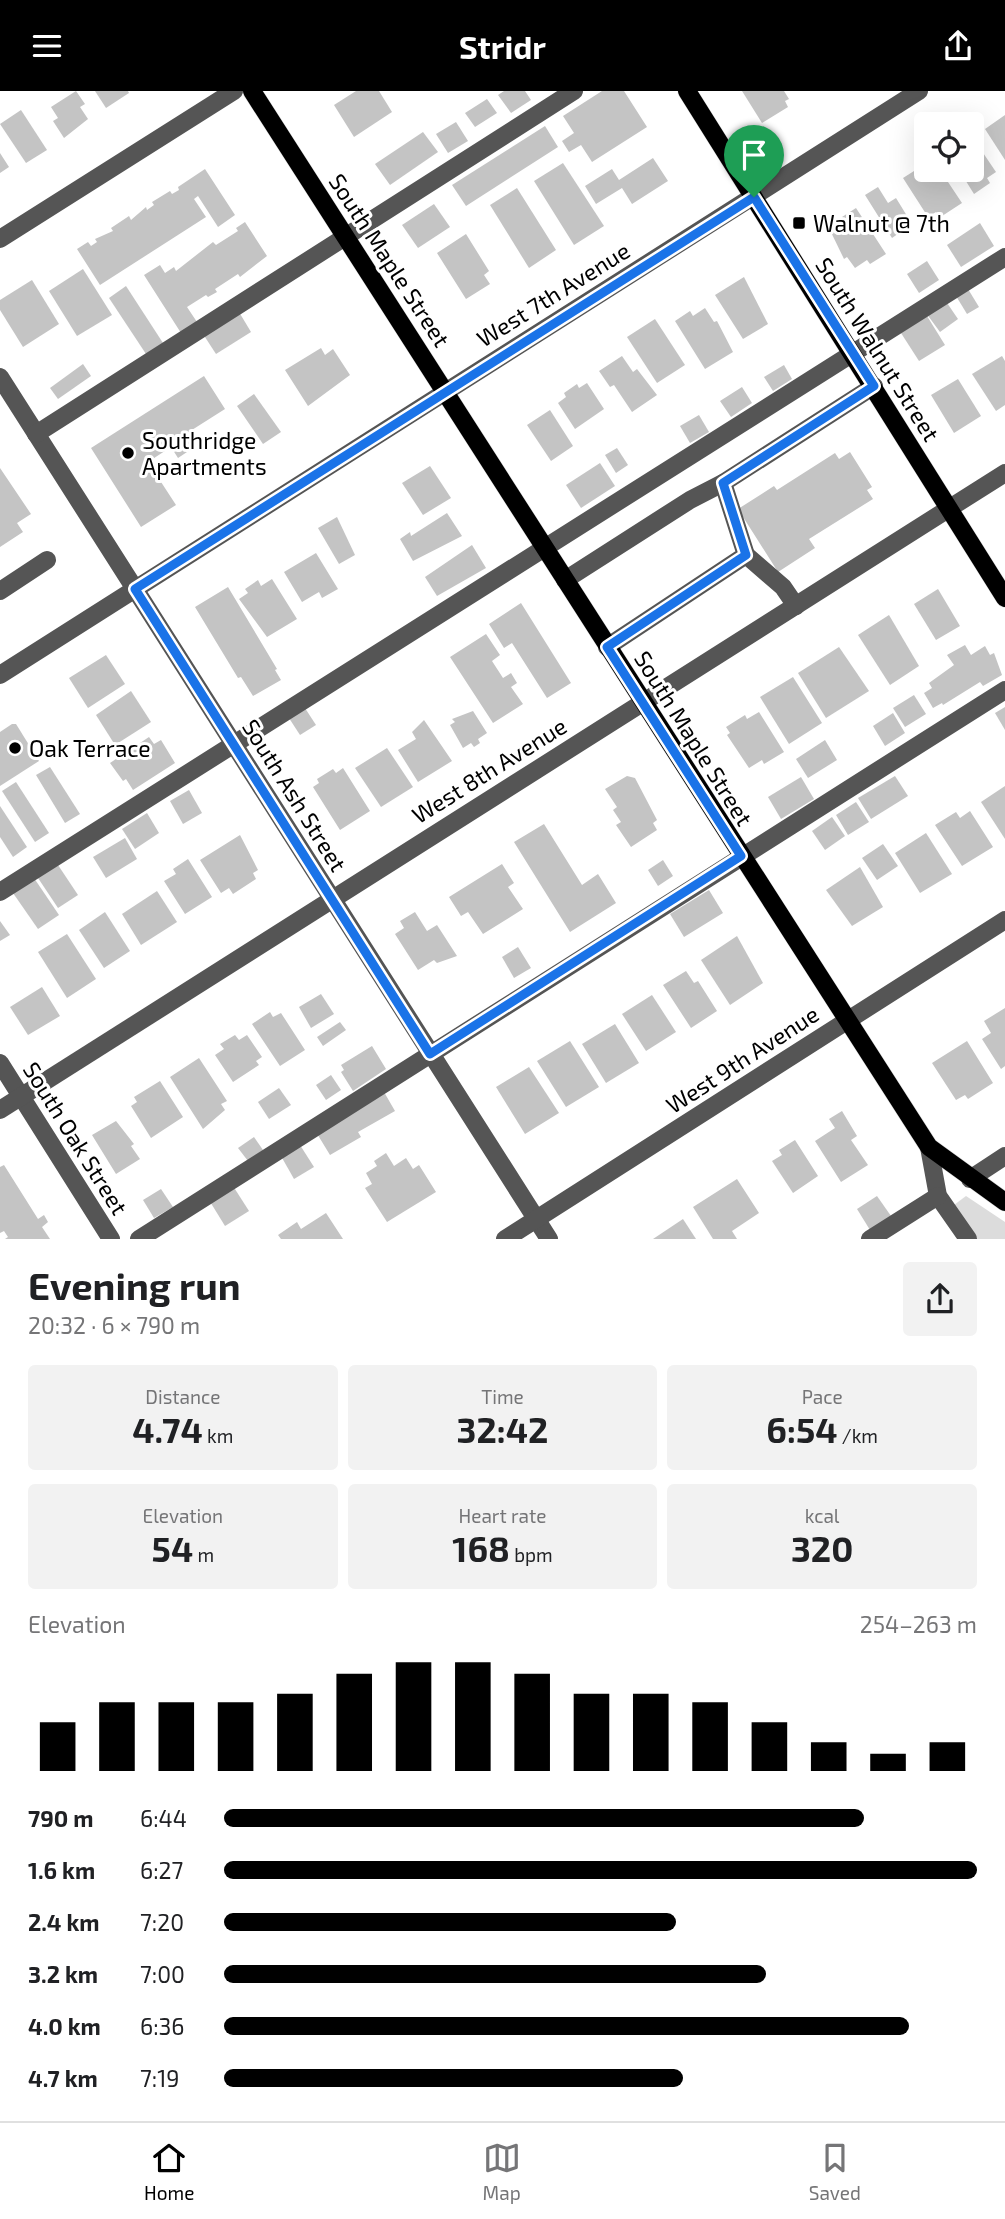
<!DOCTYPE html>
<html lang="en">
<head>
<meta charset="utf-8">
<style>
	body { margin:0; font-family:"Exo 2",sans-serif; background:#f2f2f2; color:#202124; height:100vh; display:flex; flex-direction:column; font-size:26px; white-space:nowrap }
	* { box-sizing:border-box; margin:0 }
	p { font-size:23px; color:#757577 }
	.icon { flex:none; width:38px; height:38px; fill:none; stroke:currentColor; stroke-width:2; stroke-linecap:round; stroke-linejoin:round }
	.map { position:relative; height:1148px; overflow:hidden }
	.panel { display:flex; flex-direction:column; background:#fff; flex:1 }
	.panel>* { flex:none }
	.buttons { position:absolute; left:914px; top:21px; display:grid; gap:14px }
	.buttons a { display:grid; place-items:center; width:70px; height:70px; border-radius:7px; background:#fff; box-shadow:0 7px 28px #0002; font-size:35px }
	.pin { position:absolute; display:grid; place-items:center; width:60px; height:60px; color:#fff; margin:-72px -30px; border-radius:50% 50% 50% 0; rotate:-45deg; box-shadow:0 0 7px #0007 }
	.pin .icon { rotate:45deg }
	.round { display:grid; place-items:center; flex:none; width:74px; height:74px; border-radius:7px; background:#f2f2f2 }
	.summary { display:flex; align-items:center; justify-content:space-between; height:119px; padding:0 28px }
	h1 { font-size:38px; font-weight:700; line-height:52px }
	.figures { display:grid; grid-template-columns:repeat(3,1fr); gap:10px; height:119px; padding:7px 28px }
	.figures div { display:grid; align-content:center; border-radius:7px; background:#f2f2f2; text-align:center }
	.figures b { font-size:35px; font-weight:700 }
	.figures small { font-size:19px; font-weight:400 }
	.figures p { font-size:19px }
	.chart { height:196px; padding:14px 28px }
	.chart p { display:flex; justify-content:space-between }
	.chart svg { width:100%; height:126px; margin-top:7px; stroke:#000; stroke-width:6 }
	ul { padding:0 28px; list-style:none; font-size:23px }
	li { display:grid; grid-template-columns:112px 84px 1fr; align-items:center; height:52px }
	li i { height:18px; border-radius:9px; background:#000 }
	header { display:flex; justify-content:space-between; align-items:center; height:91px; padding:0 28px; background:#000; color:#fff; font-size:32px; font-weight:700 }
	.menu { display:flex; justify-content:space-around; align-items:center; height:98px; border-top:2px solid #e0e0e0; background:#fff; font-size:19px; color:#757577 }
	.menu a { display:grid; justify-items:center; gap:4px }
	.menu .current { color:#000 }
	.map>svg:first-child { display:block }
</style>
</head>
<body>
<header><svg class="icon" aria-label="menu" viewBox="0 0 24 24"><path d="M4 6h16M4 12h16M4 18h16"/></svg>Stridr<svg class="icon" aria-label="share" viewBox="0 0 24 24"><path d="M12 15V3M7 8l5-5 5 5M5 13v7h14v-7"/></svg></header>
<div class="map">
<svg width="1005" height="1148" viewBox="0 0 1005 1148">
	<rect width="100%" height="100%" fill="#fff"/>
	<polygon fill="#dcdcdc" points="966,1105 1005,1131 1005,1148 970,1148 950,1117"/>
	<g fill="#c4c4c4">
		<polygon points="76,0 85,13 80,16 88,28 64,47 53,30 58,27 51,16"/>
		<polygon points="95,0 128,0 129,2 106,17"/>
		<polygon points="356,0 379,0 392,21 354,46 334,14"/>
		<polygon points="504,0 525,0 531,9 511,22 498,4"/>
		<polygon points="602,0 624,0 647,36 592,71 581,54 569,61 562,50 574,42 563,25"/>
		<polygon points="742,0 784,0 789,8 785,10 788,16 762,32"/>
		<polygon points="487,8 497,22 475,36 465,22"/>
		<polygon points="21,19 47,59 26,72 0,33"/>
		<polygon points="1005,24 1005,69 985,38"/>
		<polygon points="456,31 468,50 448,62 436,43"/>
		<polygon points="545,35 558,56 466,115 452,94"/>
		<polygon points="423,41 438,61 390,94 375,73"/>
		<polygon points="975,50 996,81 987,87 990,92 974,103 959,79 971,79 971,52"/>
		<polygon points="0,62 9,76 0,82"/>
		<polygon points="653,67 668,90 632,113 622,97 596,113 585,95 612,78 619,89"/>
		<polygon points="563,72 604,135 574,154 534,90"/>
		<polygon points="205,78 235,124 218,136 198,105 194,108 206,126 100,194 77,158 88,151 91,155 97,151 95,148 113,140 111,137 129,125 131,129 146,116 147,119 154,114 152,111 170,100 172,103 179,99 178,96"/>
		<polygon points="936,79 940,79 962,112 939,127 936,121 928,126 903,87 914,80 920,89"/>
		<polygon points="878,96 888,112 896,107 912,133 892,147 865,104"/>
		<polygon points="517,97 556,159 529,177 490,114"/>
		<polygon points="434,113 450,136 418,157 402,134"/>
		<polygon points="856,117 886,163 870,173 867,169 855,177 847,166 844,168 828,135"/>
		<polygon points="245,131 267,165 240,186 238,183 215,198 217,201 208,206 206,204 187,216 197,231 181,242 144,184 160,174 165,182 174,176 176,180 213,151 216,154 238,140 236,137"/>
		<polygon points="980,132 994,155 961,176 947,154"/>
		<polygon points="466,143 489,180 484,184 490,193 466,208 437,162"/>
		<polygon points="927,170 939,189 919,202 907,183"/>
		<polygon points="83,178 112,224 77,245 49,200"/>
		<polygon points="744,186 768,233 743,248 715,204"/>
		<polygon points="32,189 59,233 23,256 0,219 0,209"/>
		<polygon points="126,195 163,252 146,263 109,207"/>
		<polygon points="968,198 979,216 967,223 956,205"/>
		<polygon points="945,209 958,228 940,241 926,222"/>
		<polygon points="705,217 714,231 717,230 733,261 705,278 675,230 690,220 693,225"/>
		<polygon points="239,221 251,241 216,263 203,243"/>
		<polygon points="927,225 945,254 919,270 901,242"/>
		<polygon points="655,228 685,274 657,292 627,246"/>
		<polygon points="321,257 325,264 333,258 350,284 308,315 285,279"/>
		<polygon points="622,265 633,281 637,278 657,304 632,321 614,294 610,296 599,280"/>
		<polygon points="1002,265 1005,270 1005,314 996,320 972,283"/>
		<polygon points="83,273 91,285 58,308 50,297"/>
		<polygon points="784,274 792,288 773,300 764,286"/>
		<polygon points="204,285 225,318 184,344 193,357 178,367 171,356 148,371 176,414 141,436 91,357"/>
		<polygon points="958,288 981,325 954,342 931,304"/>
		<polygon points="587,292 604,318 575,338 558,312 566,306 564,302 577,293 579,297"/>
		<polygon points="742,296 752,312 731,326 720,310"/>
		<polygon points="254,303 281,341 263,353 237,315"/>
		<polygon points="550,319 573,355 551,370 527,334"/>
		<polygon points="699,324 709,341 690,352 680,335"/>
		<polygon points="617,357 628,374 616,382 605,364"/>
		<polygon points="850,361 872,396 867,399 873,408 809,448 815,457 778,481 738,418 774,395 777,399 835,362 839,368"/>
		<polygon points="600,372 615,395 581,417 566,394"/>
		<polygon points="430,375 451,407 423,424 402,392"/>
		<polygon points="0,377 31,423 17,432 23,441 0,456"/>
		<polygon points="447,422 462,445 413,470 400,448 410,441 411,445"/>
		<polygon points="337,426 355,464 339,473 318,437"/>
		<polygon points="472,454 486,477 437,505 425,486"/>
		<polygon points="316,462 338,498 322,507 319,501 302,511 284,481"/>
		<polygon points="272,488 297,528 267,546 239,508 248,502 245,498 258,489 261,495"/>
		<polygon points="228,496 277,578 275,579 281,589 253,605 241,586 238,587 195,516"/>
		<polygon points="938,498 960,535 936,549 914,513"/>
		<polygon points="521,512 571,592 547,607 512,552 504,557 489,533"/>
		<polygon points="889,524 919,575 890,594 858,544"/>
		<polygon points="486,543 500,564 492,570 503,587 511,582 517,592 511,596 523,613 493,632 450,566"/>
		<polygon points="965,554 971,564 985,555 990,564 994,562 1002,584 983,595 980,591 943,614 942,612 933,617 924,602 932,597 929,592 954,574 947,564"/>
		<polygon points="839,556 869,600 826,627 798,582"/>
		<polygon points="106,564 125,593 88,617 69,587"/>
		<polygon points="793,586 822,632 789,653 760,606"/>
		<polygon points="131,600 151,631 115,654 96,624"/>
		<polygon points="914,604 926,623 905,636 893,617"/>
		<polygon points="303,614 316,634 300,644 287,624"/>
		<polygon points="1005,616 1005,639 995,622"/>
		<polygon points="473,620 487,642 478,648 480,652 474,656 471,652 463,657 450,634 455,631 452,628"/>
		<polygon points="759,621 784,661 764,673 762,669 749,677 727,644 730,642 726,636 745,624 747,628"/>
		<polygon points="893,622 905,642 885,655 873,635"/>
		<polygon points="424,629 452,670 418,691 398,659 416,648 412,641"/>
		<polygon points="12,633 16,633 39,670 0,695 0,641"/>
		<polygon points="149,646 154,653 161,649 175,672 133,699 126,688 123,690 110,672"/>
		<polygon points="825,649 837,669 808,687 796,668"/>
		<polygon points="387,657 413,696 381,716 355,677"/>
		<polygon points="50,676 80,723 65,732 36,684"/>
		<polygon points="343,677 370,720 340,739 313,696 319,692 317,688 333,678 336,682"/>
		<polygon points="627,685 635,687 657,729 653,732 657,739 631,756 616,734 621,731 613,719 617,716 605,698"/>
		<polygon points="895,685 908,705 871,728 858,707"/>
		<polygon points="801,686 814,708 781,728 768,706"/>
		<polygon points="16,691 49,742 35,751 2,700"/>
		<polygon points="1005,695 1005,748 981,711"/>
		<polygon points="189,699 202,722 183,733 170,710"/>
		<polygon points="856,711 869,731 848,744 836,724"/>
		<polygon points="0,715 27,756 13,766 0,746"/>
		<polygon points="970,720 993,756 962,775 935,734 956,721 960,727"/>
		<polygon points="147,722 159,742 135,758 122,738"/>
		<polygon points="832,726 845,745 825,759 812,740"/>
		<polygon points="544,733 582,794 598,783 616,812 570,841 514,751"/>
		<polygon points="926,742 952,783 920,802 895,762"/>
		<polygon points="240,744 258,779 253,782 256,788 233,803 229,797 221,802 200,769"/>
		<polygon points="125,747 137,768 106,787 93,766"/>
		<polygon points="883,753 898,775 877,789 862,767"/>
		<polygon points="188,768 212,806 185,823 164,790 176,783 173,778"/>
		<polygon points="663,769 673,785 658,795 648,779"/>
		<polygon points="56,771 78,804 58,817 36,784"/>
		<polygon points="502,773 514,792 508,796 523,818 483,843 468,821 461,825 449,806"/>
		<polygon points="860,776 883,816 852,835 826,799"/>
		<polygon points="34,787 59,824 38,838 13,802"/>
		<polygon points="709,799 723,822 684,846 670,823"/>
		<polygon points="157,800 177,831 141,854 122,823"/>
		<polygon points="105,821 130,860 104,877 79,839"/>
		<polygon points="415,821 427,840 437,834 457,865 437,872 434,869 418,879 395,843 404,837 400,830"/>
		<polygon points="0,830 10,844 0,850"/>
		<polygon points="67,843 96,888 67,907 38,861"/>
		<polygon points="737,845 763,892 730,914 701,869"/>
		<polygon points="518,856 531,877 514,887 502,866"/>
		<polygon points="686,880 694,892 698,890 717,920 691,937 663,894"/>
		<polygon points="42,896 60,925 28,944 10,916"/>
		<polygon points="321,903 334,923 311,937 299,916"/>
		<polygon points="652,904 676,941 646,960 622,923"/>
		<polygon points="1005,917 1005,975 1001,978 982,948 991,942 984,930"/>
		<polygon points="270,921 273,926 281,922 305,959 280,975 252,933"/>
		<polygon points="340,931 346,939 323,955 317,946"/>
		<polygon points="615,933 639,972 606,992 582,953"/>
		<polygon points="235,944 239,949 247,944 262,966 256,970 259,974 233,991 215,964 224,958 220,953"/>
		<polygon points="570,950 599,996 566,1016 537,970"/>
		<polygon points="967,950 993,992 968,1008 965,1004 956,1009 932,972"/>
		<polygon points="372,955 386,978 353,1000 341,981 344,979 341,974"/>
		<polygon points="199,967 227,1010 221,1013 225,1019 203,1038 170,986"/>
		<polygon points="529,976 559,1022 525,1043 496,996"/>
		<polygon points="331,984 341,999 326,1009 316,994"/>
		<polygon points="160,990 183,1026 151,1047 131,1015 137,1011 134,1006"/>
		<polygon points="279,997 291,1014 269,1028 258,1011"/>
		<polygon points="384,1001 395,1020 358,1041 361,1046 330,1064 316,1041"/>
		<polygon points="842,1020 857,1045 851,1049 868,1074 841,1091 815,1050 835,1037 829,1028"/>
		<polygon points="116,1030 134,1053 131,1055 140,1068 116,1083 92,1044"/>
		<polygon points="254,1046 263,1059 248,1070 238,1057"/>
		<polygon points="795,1049 818,1085 793,1102 772,1070 782,1064 779,1059"/>
		<polygon points="300,1054 314,1076 294,1088 281,1065"/>
		<polygon points="386,1062 394,1075 406,1067 413,1078 419,1074 436,1101 387,1131 365,1097 372,1093 366,1082 377,1075 374,1070"/>
		<polygon points="4,1074 38,1128 44,1124 48,1131 42,1136 50,1148 5,1148 8,1146 4,1140 0,1142 0,1076"/>
		<polygon points="737,1088 759,1122 732,1140 737,1148 713,1148 693,1116"/>
		<polygon points="233,1095 249,1120 225,1135 209,1109"/>
		<polygon points="161,1098 173,1116 154,1127 143,1109"/>
		<polygon points="877,1105 891,1125 870,1139 857,1118"/>
		<polygon points="326,1122 343,1148 281,1148 278,1144 297,1131 301,1138"/>
		<polygon points="683,1128 696,1148 653,1148"/>
	</g>
	<g fill="none" stroke-linecap="round" stroke-linejoin="round">
		<defs>
			<g id="major">
				<polyline points="252,0 929,1056 1005,1111"/>
				<polyline points="687,0 1005,507"/>
			</g>
		</defs>
		<use href="#major" stroke="#dbdbdb" stroke-width="19"/>
		<g stroke="#555" stroke-width="18">
			<polyline points="0,148 234,0"/>
			<polyline points="0,286 549,1148"/>
			<polyline points="36,343 574,0"/>
			<polyline points="746,464 783,496 796,515"/>
			<polyline points="565,489 690,409 723,392"/>
			<polyline points="0,500 47,469"/>
			<polyline points="607,556 746,464 723,392 874,295"/>
			<polyline points="0,584 919,0"/>
			<polyline points="0,801 1005,166"/>
			<polyline points="0,972 111,1148"/>
			<polyline points="0,1019 1005,382"/>
			<polyline points="929,1056 938,1105 968,1148"/>
			<polyline points="970,1088 1005,1065"/>
			<polyline points="139,1148 1005,599"/>
			<polyline points="505,1148 1005,829"/>
			<polyline points="870,1148 938,1105"/>
		</g>
		<use href="#major" stroke="#000" stroke-width="18"/>
	</g>
	<g fill="none" stroke-linecap="round" stroke-linejoin="round">
		<defs>
			<polygon id="route" points="754,106 874,295 723,392 746,464 607,556 741,765 430,963 135,498"/>
		</defs>
		<use href="#route" stroke="#fff" stroke-width="14"/>
		<use href="#route" stroke="#1a73e8" stroke-width="9"/>
	</g>
	<g fill="#000" stroke="#fff" stroke-width="2.5">
		<rect x="792" y="125" width="14" height="14" rx="3.5"/>
		<circle cx="128" cy="362" r="7"/>
		<circle cx="15" cy="657" r="7"/>
	</g>
	<g text-anchor="middle" dominant-baseline="central" stroke-width="6" stroke-linejoin="round" paint-order="stroke">
		<g font-size="23" fill="#000" stroke="#fff" text-anchor="start">
			<text x="813" y="132">Walnut @ 7th</text>
			<text x="142" y="349">Southridge<tspan x="142" dy="26">Apartments</tspan></text>
			<text x="29" y="657">Oak Terrace</text>
		</g>
		<g font-size="23" fill="#000" stroke="#fff">
			<text transform="translate(390 169) rotate(57)">South Maple Street</text>
			<text transform="translate(553 203) rotate(-32)">West 7th Avenue</text>
			<text transform="translate(878 258) rotate(58)">South Walnut Street</text>
			<text transform="translate(694 647) rotate(58)">South Maple Street</text>
			<text transform="translate(489 679) rotate(-32)">West 8th Avenue</text>
			<text transform="translate(295 704) rotate(58)">South Ash Street</text>
			<text transform="translate(742 968) rotate(-33)">West 9th Avenue</text>
			<text transform="translate(76 1047) rotate(58)">South Oak Street</text>
		</g>
	</g>
</svg>
<div class="buttons">
<a><svg class="icon" aria-label="locate" viewBox="0 0 24 24"><circle cx="12" cy="12" r="6"/><path d="M12 2v4M12 18v4M2 12h4M18 12h4"/></svg></a>
</div>
<div class="pin" style="left:754px;top:106px;background:#1e9e55"><svg class="icon" aria-label="arrive" viewBox="0 0 24 24"><path d="M6 21V4h12l-3 4 3 4H6"/></svg></div>
</div>
<section class="panel">
<div class="summary"><div><h1>Evening run</h1><p>20:32 · 6 × 790 m</p></div><a class="round"><svg class="icon" aria-label="share" viewBox="0 0 24 24"><path d="M12 15V3M7 8l5-5 5 5M5 13v7h14v-7"/></svg></a></div>
<div class="figures">
<div><p>Distance</p><b>4.74<small> km</small></b></div>
<div><p>Time</p><b>32:42</b></div>
<div><p>Pace</p><b>6:54<small> /km</small></b></div>
</div>
<div class="figures">
<div><p>Elevation</p><b>54<small> m</small></b></div>
<div><p>Heart rate</p><b>168<small> bpm</small></b></div>
<div><p>kcal</p><b>320</b></div>
</div>
<div class="chart"><p><span>Elevation</span>254–263 m</p>
<svg viewBox="0 0 160 44" preserveAspectRatio="none"><path d="M5 44V27M15 44V20M25 44V20M35 44V20M45 44V17M55 44V10M65 44V6M75 44V6M85 44V10M95 44V17M105 44V17M115 44V20M125 44V27M135 44V34M145 44V38M155 44V34"/></svg>
</div>
<ul>
<li><b>790 m</b>6:44<i style="width:85%"></i></li>
<li><b>1.6 km</b>6:27<i style="width:100%"></i></li>
<li><b>2.4 km</b>7:20<i style="width:60%"></i></li>
<li><b>3.2 km</b>7:00<i style="width:72%"></i></li>
<li><b>4.0 km</b>6:36<i style="width:91%"></i></li>
<li><b>4.7 km</b>7:19<i style="width:61%"></i></li>
</ul>
</section>
<nav class="menu">
<a class="current"><svg class="icon" aria-label="home" viewBox="0 0 24 24"><path d="M3 11l9-7 9 7M6 9v11h12V9"/></svg>Home</a>
<a><svg class="icon" aria-label="map" viewBox="0 0 24 24"><path d="M3 6l6-2 6 2 6-2v14l-6 2-6-2-6 2zM9 4v14M15 6v14"/></svg>Map</a>
<a><svg class="icon" aria-label="saved" viewBox="0 0 24 24"><path d="M7 4h10v16l-5-4-5 4z"/></svg>Saved</a>
</nav>
</body>
</html>
